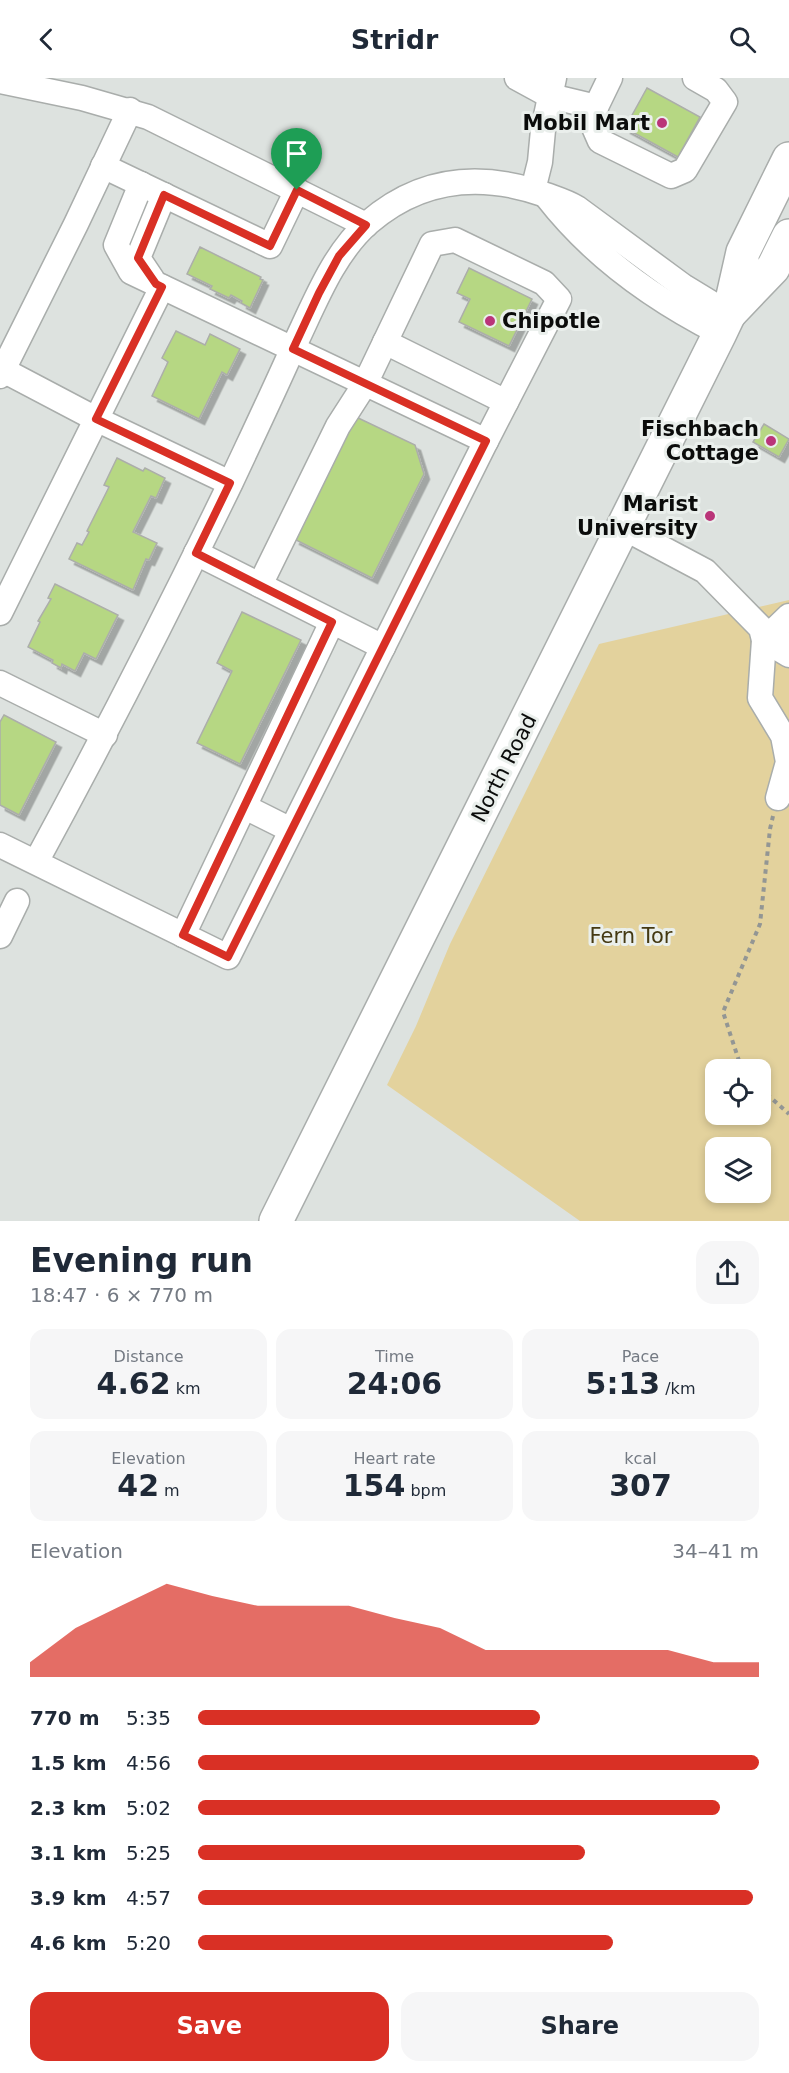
<!DOCTYPE html>
<html lang="en">
<head>
<meta charset="utf-8">
<style>
	body { margin:0; font-family:"DejaVu Sans",sans-serif; background:#f6f6f7; color:#1f2937; height:100vh; display:flex; flex-direction:column; font-size:22px; white-space:nowrap }
	* { box-sizing:border-box; margin:0 }
	p { font-size:20px; color:#747a83 }
	.icon { flex:none; width:33px; height:33px; fill:none; stroke:currentColor; stroke-width:2; stroke-linecap:round; stroke-linejoin:round }
	.map { position:relative; height:1143px; overflow:hidden }
	.drawer { display:flex; flex-direction:column; background:#fff; flex:1 }
	.drawer>* { flex:none }
	.tools { position:absolute; left:705px; top:981px; display:grid; gap:12px }
	.tools a { display:grid; place-items:center; width:66px; height:66px; border-radius:12px; background:#fff; box-shadow:0 3px 9px #0003; font-size:30px }
	.pin { position:absolute; display:grid; place-items:center; width:51px; height:51px; color:#fff; margin:-62px -26px; border-radius:50% 50% 50% 0; rotate:-45deg; box-shadow:0 0 6px #0007 }
	.pin .icon { rotate:45deg }
	.round { display:grid; place-items:center; flex:none; width:63px; height:63px; border-radius:18px; background:#f6f6f7 }
	.summary { display:flex; align-items:center; justify-content:space-between; height:102px; padding:0 30px }
	h1 { font-size:33px; font-weight:800; line-height:45px }
	.metrics { display:grid; grid-template-columns:repeat(3,1fr); gap:9px; height:102px; padding:6px 30px }
	.metrics div { display:grid; align-content:center; border-radius:15px; background:#f6f6f7; text-align:center }
	.metrics b { font-size:30px; font-weight:800 }
	.metrics small { font-size:16px; font-weight:400 }
	.metrics p { font-size:16px }
	.chart { height:168px; padding:12px 30px }
	.chart p { display:flex; justify-content:space-between }
	.chart svg { width:100%; height:108px; margin-top:6px; fill:#d93025; opacity:.7 }
	.cta { display:flex; gap:12px; margin-top:auto; padding:12px 30px }
	.cta a { flex:1; height:69px; border-radius:18px; background:#d93025; color:#fff; font-size:24px; font-weight:800; line-height:69px; text-align:center }
	.cta a+a { background:#f6f6f7; color:#1f2937 }
	ul { padding:0 30px; list-style:none; font-size:20px }
	li { display:grid; grid-template-columns:96px 72px 1fr; align-items:center; height:45px }
	li i { height:15px; border-radius:8px; background:#d93025 }
	header { display:flex; justify-content:space-between; align-items:center; height:78px; padding:0 30px; background:#fff; font-size:27px; font-weight:800 }
	.map>svg:first-child { display:block }
</style>
</head>
<body>
<header><svg class="icon" aria-label="back" viewBox="0 0 24 24"><path d="M15 5l-7 7 7 7"/></svg>Stridr<svg class="icon" aria-label="search" viewBox="0 0 24 24"><circle cx="10" cy="10" r="6"/><path d="M15 15l6 6"/></svg></header>
<div class="map">
<svg width="789" height="1143" viewBox="0 0 789 1143">
	<defs>
		<filter id="shadow"><feDropShadow dx="5.5" dy="5.5" stdDeviation="0" flood-color="#0004"/></filter>
	</defs>
	<rect width="100%" height="100%" fill="#dde2df"/>
	<path fill="#e3d29d" fill-rule="evenodd" d="M789,522v621h-209l-193,-136 29,-59 34,-82 149,-300zM716,992h44v44h-44zM716,1070h44v44h-44z"/>
	<g fill="#b6d783" stroke="#acaeaa" stroke-width="1.5" filter="url(#shadow)">
		<polygon points="647,10 700,39 678,79 625,50"/>
		<polygon points="200,169 261,199 260,201 263,202 250,230 241,225 242,223 231,217 229,220 210,211 212,208 187,196"/>
		<polygon points="469,190 532,221 509,268 459,244 470,221 457,215"/>
		<polygon points="176,253 205,267 210,256 240,271 227,297 222,294 199,341 152,318 168,284 162,280"/>
		<polygon points="354,338 415,367 424,396 372,500 294,461"/>
		<polygon points="764,346 789,361 779,379 753,364"/>
		<polygon points="117,380 143,393 145,390 165,400 156,420 151,418 133,454 157,465 149,482 146,481 133,512 69,481 77,465 82,467 89,454 87,453 109,409 104,407"/>
		<polygon points="55,506 118,537 96,581 84,575 75,593 62,586 61,590 52,585 53,582 28,569 40,544 38,543 51,521 48,520"/>
		<polygon points="242,534 301,562 240,686 197,665 232,593 217,585"/>
		<polygon points="4,637 56,664 19,737 0,727 0,644"/>
	</g>
	<g fill="none" stroke-linecap="round" stroke-linejoin="round">
		<defs>
			<g id="minor">
				<polyline points="517,0 550,18 596,29"/>
				<polyline points="610,0 596,29 593,47 600,63 671,98 685,92 725,24 716,12 695,0"/>
				<polyline points="0,3 82,20 148,39 366,147"/>
				<polyline points="103,88 270,168 297,112"/>
				<polyline points="141,106 116,167 131,194 486,363 559,221 544,205 455,162 432,166 365,306 338,348 260,507"/>
				<polyline points="533,112 540,84 543,52 554,0"/>
				<path d="M547,119c45,58 108,103 173,136"/>
				<polyline points="152,201 138,180 164,117"/>
				<polyline points="385,264 506,324"/>
				<polyline points="3,292 96,341 230,405"/>
				<polyline points="0,298 76,146 130,32"/>
				<polyline points="624,450 705,493 761,550 764,562 760,620 783,658 788,684 778,720"/>
				<polyline points="196,475 383,569 486,363"/>
				<polyline points="0,535 162,209"/>
				<polyline points="764,562 789,538"/>
				<polyline points="789,567 764,562 789,577"/>
				<polyline points="0,605 105,657"/>
				<polyline points="245,729 291,752"/>
				<polyline points="0,767 228,879 383,569"/>
				<path d="M36,784c68,-125 133,-252 195,-380 21,-45 42,-89 62,-134 21,-43 39,-93 75,-125 53,-46 114,-51 178,-28 11,4 21,7 31,13l106,78 46,28"/>
				<polyline points="183,857 332,544"/>
				<polyline points="0,858 17,823"/>
			</g>
			<g id="highway">
				<polyline points="729,236 773,190 789,158"/>
				<polyline points="276,1143 720,255 729,236 743,174 789,81"/>
			</g>
		</defs>
		<use href="#minor" stroke="#a9adab" stroke-width="27"/>
		<use href="#highway" stroke="#a9adab" stroke-width="36"/>
		<g stroke="#939694" stroke-width="4" stroke-dasharray="4.5 4.5" stroke-linecap="butt">
			<polyline points="742,992 723,934 760,846 770,751 773,738"/>
			<polyline points="760,1010 789,1036"/>
		</g>
		<use href="#minor" stroke="#fff" stroke-width="24"/>
		<use href="#highway" stroke="#fff" stroke-width="33"/>
	</g>
	<g fill="none" stroke-linecap="round" stroke-linejoin="round">
		<defs>
			<polygon id="route" points="297,112 366,147 339,178 319,215 293,271 486,363 228,879 183,857 332,544 196,475 230,405 96,341 162,209 156,206 138,180 164,117 270,168"/>
		</defs>
		<use href="#route" stroke="#fff" stroke-width="12"/>
		<use href="#route" stroke="#d93025" stroke-width="8"/>
	</g>
	<g fill="#ba3579" stroke="#eaefec" stroke-width="2">
		<circle cx="662" cy="45" r="6"/>
		<circle cx="490" cy="243" r="6"/>
		<circle cx="771" cy="363" r="6"/>
		<circle cx="710" cy="438" r="6"/>
	</g>
	<g text-anchor="middle" dominant-baseline="central" stroke-width="6" stroke-linejoin="round" paint-order="stroke">
		<g font-size="21" font-weight="bold" fill="#0b0c0b" stroke="#eaefec" text-anchor="end">
			<text x="650" y="45">Mobil Mart</text>
			<text x="502" y="243" text-anchor="start">Chipotle</text>
			<text x="759" y="351">Fischbach<tspan x="759" dy="24">Cottage</tspan></text>
			<text x="698" y="426">Marist<tspan x="698" dy="24">University</tspan></text>
		</g>
		<g font-size="21" fill="#0b0c0b" stroke="#eaefec">
			<text transform="translate(504 690) rotate(-63)">North Road</text>
		</g>
		<g font-size="21" fill="#443912" stroke="#eaefec">
			<text x="631" y="858">Fern Tor</text>
		</g>
	</g>
</svg>
<div class="tools">
<a><svg class="icon" aria-label="locate" viewBox="0 0 24 24"><circle cx="12" cy="12" r="6"/><path d="M12 2v4M12 18v4M2 12h4M18 12h4"/></svg></a>
<a><svg class="icon" aria-label="layers" viewBox="0 0 24 24"><path d="M12 4l9 5-9 5-9-5zM3 14l9 5 9-5"/></svg></a>
</div>
<div class="pin" style="left:297px;top:112px;background:#1e9e55"><svg class="icon" aria-label="arrive" viewBox="0 0 24 24"><path d="M6 21V4h12l-3 4 3 4H6"/></svg></div>
</div>
<section class="drawer">
<div class="summary"><div><h1>Evening run</h1><p>18:47 · 6 × 770 m</p></div><a class="round"><svg class="icon" aria-label="share" viewBox="0 0 24 24"><path d="M12 15V3M7 8l5-5 5 5M5 13v7h14v-7"/></svg></a></div>
<div class="metrics">
<div><p>Distance</p><b>4.62<small> km</small></b></div>
<div><p>Time</p><b>24:06</b></div>
<div><p>Pace</p><b>5:13<small> /km</small></b></div>
</div>
<div class="metrics">
<div><p>Elevation</p><b>42<small> m</small></b></div>
<div><p>Heart rate</p><b>154<small> bpm</small></b></div>
<div><p>kcal</p><b>307</b></div>
</div>
<div class="chart"><p><span>Elevation</span>34–41 m</p>
<svg viewBox="0 0 160 44" preserveAspectRatio="none"><path d="M0 44V38L10 24L20 15L30 6L40 11L50 15L60 15L70 15L80 20L90 24L100 33L110 33L120 33L130 33L140 33L150 38L160 38V44z"/></svg>
</div>
<ul>
<li><b>770 m</b>5:35<i style="width:61%"></i></li>
<li><b>1.5 km</b>4:56<i style="width:100%"></i></li>
<li><b>2.3 km</b>5:02<i style="width:93%"></i></li>
<li><b>3.1 km</b>5:25<i style="width:69%"></i></li>
<li><b>3.9 km</b>4:57<i style="width:99%"></i></li>
<li><b>4.6 km</b>5:20<i style="width:74%"></i></li>
</ul>
<div class="cta"><a>Save</a><a>Share</a></div>
</section>
</body>
</html>
